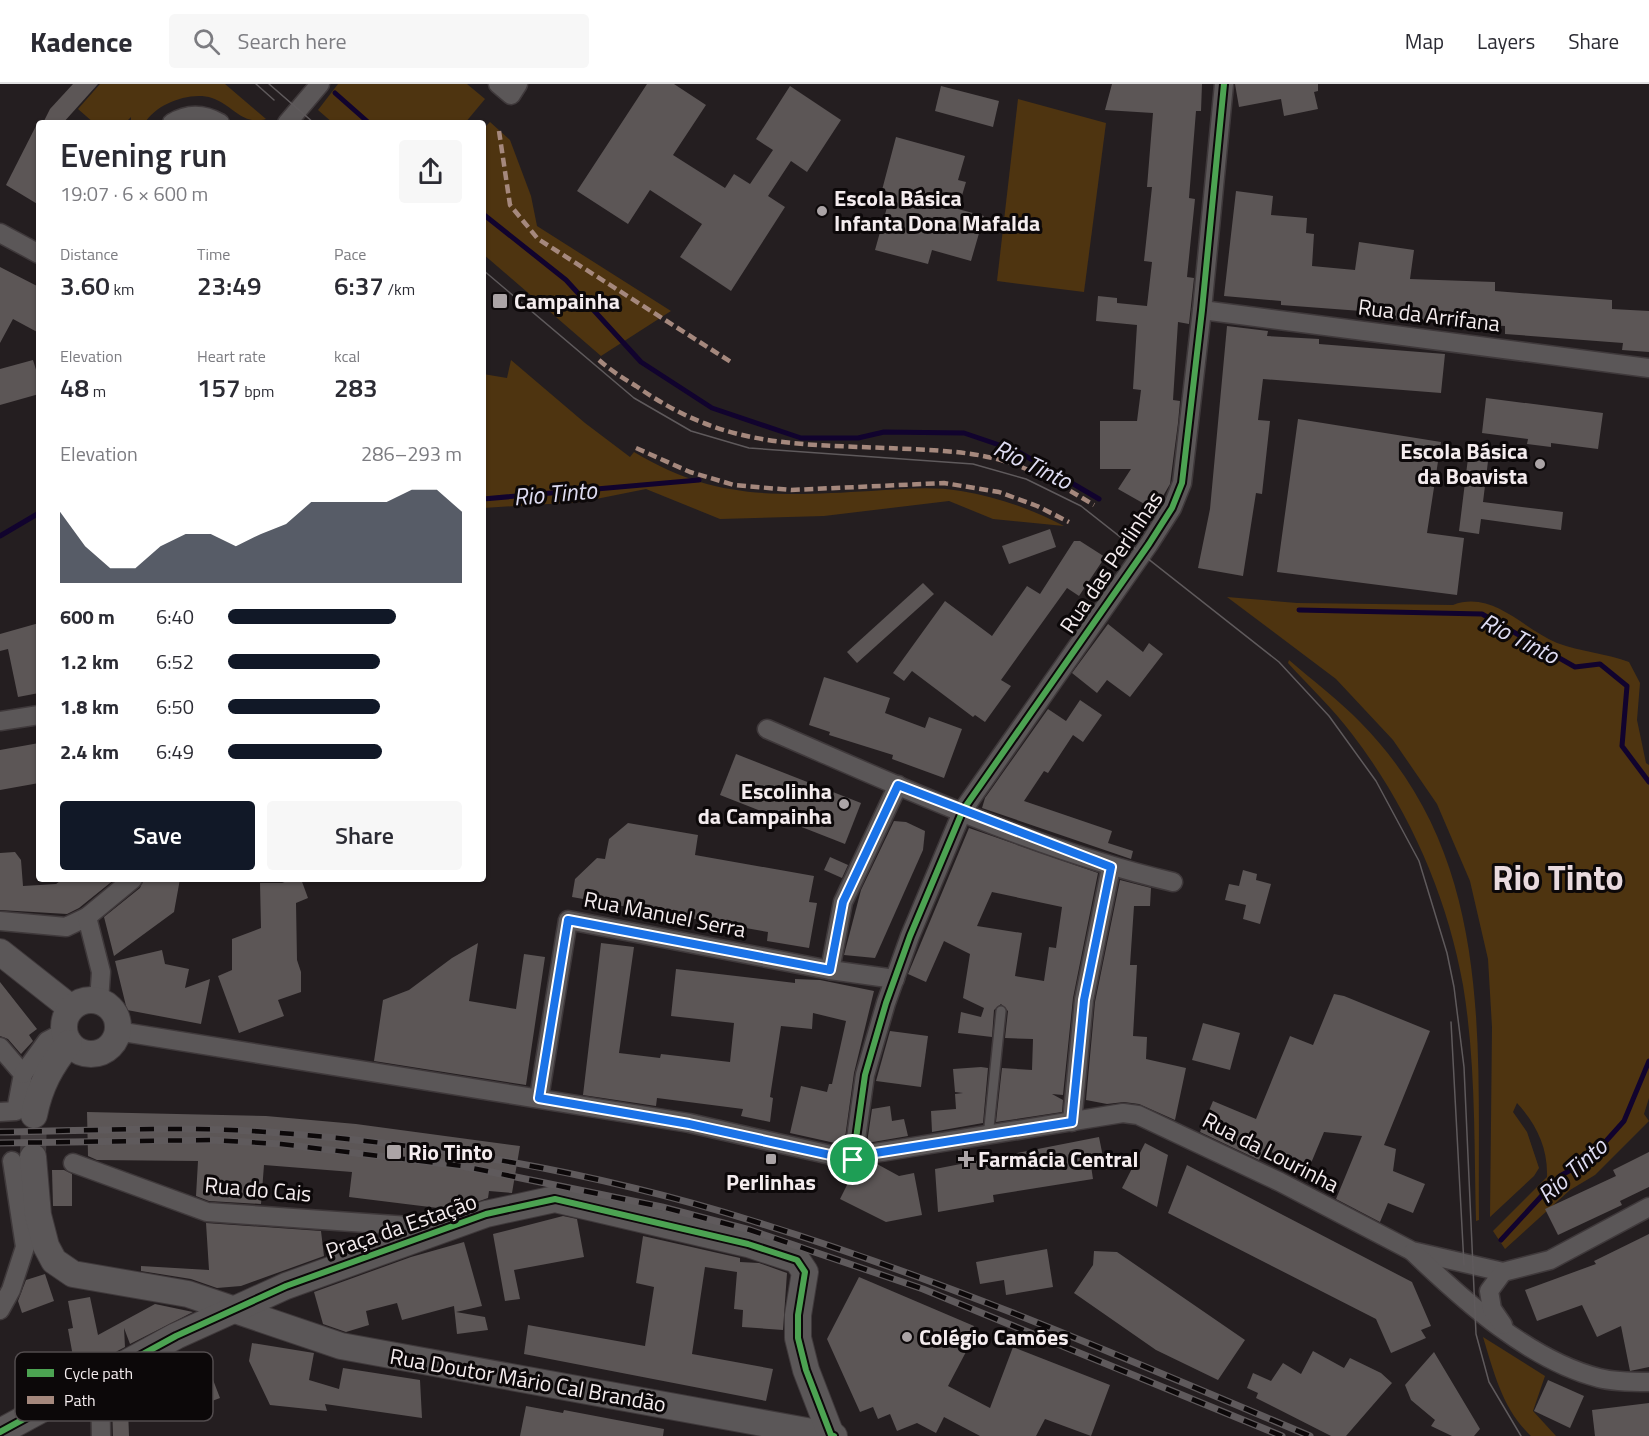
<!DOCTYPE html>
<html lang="en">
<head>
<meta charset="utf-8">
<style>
	body { margin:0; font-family:"Titillium Web",sans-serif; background:#f7f7f7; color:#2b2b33; height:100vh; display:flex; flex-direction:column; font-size:22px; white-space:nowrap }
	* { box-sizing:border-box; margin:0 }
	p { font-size:20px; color:#7c7c81 }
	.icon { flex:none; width:33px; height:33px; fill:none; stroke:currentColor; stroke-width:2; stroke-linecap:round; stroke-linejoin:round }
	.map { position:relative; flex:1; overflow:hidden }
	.details { position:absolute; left:36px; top:36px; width:450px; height:762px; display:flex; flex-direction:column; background:#fff; border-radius:6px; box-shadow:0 2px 4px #0004 }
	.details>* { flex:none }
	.pin { position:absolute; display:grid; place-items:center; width:51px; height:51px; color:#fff; margin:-26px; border:3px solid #fff; border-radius:50%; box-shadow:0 2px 6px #0007 }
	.round { display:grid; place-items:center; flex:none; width:63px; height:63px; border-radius:6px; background:#f7f7f7 }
	.overview { display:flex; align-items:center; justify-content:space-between; height:102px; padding:0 24px }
	h1 { font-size:33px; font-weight:600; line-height:45px }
	.stats { display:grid; grid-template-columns:repeat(3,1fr); gap:9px; height:102px; padding:6px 24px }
	.stats div { display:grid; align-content:center }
	.stats b { font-size:26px; font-weight:600 }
	.stats small { font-size:16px; font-weight:400 }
	.stats p { font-size:16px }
	.chart { height:168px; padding:12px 24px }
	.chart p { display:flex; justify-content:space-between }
	.chart svg { width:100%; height:108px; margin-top:6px; fill:#111827; opacity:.7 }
	.primary-button { display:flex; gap:12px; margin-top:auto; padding:12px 24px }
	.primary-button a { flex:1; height:69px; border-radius:6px; background:#111827; color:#fff; font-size:24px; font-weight:600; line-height:69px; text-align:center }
	.primary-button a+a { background:#f7f7f7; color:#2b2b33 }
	ul { padding:0 24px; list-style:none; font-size:20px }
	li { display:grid; grid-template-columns:96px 72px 1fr; align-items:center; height:45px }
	li i { height:15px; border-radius:8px; background:#111827 }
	header { display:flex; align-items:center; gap:36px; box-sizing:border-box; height:84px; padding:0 30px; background:#fff; border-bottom:2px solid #e1e1e2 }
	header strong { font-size:28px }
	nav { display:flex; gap:33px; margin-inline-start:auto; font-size:21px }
	.search { width:420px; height:54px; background:#f7f7f7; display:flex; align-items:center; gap:15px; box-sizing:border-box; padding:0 21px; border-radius:6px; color:#7c7c81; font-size:22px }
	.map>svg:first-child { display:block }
</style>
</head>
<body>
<header>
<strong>Kadence</strong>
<div class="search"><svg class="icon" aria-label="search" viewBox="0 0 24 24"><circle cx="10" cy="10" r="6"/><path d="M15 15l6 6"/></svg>Search here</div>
<nav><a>Map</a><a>Layers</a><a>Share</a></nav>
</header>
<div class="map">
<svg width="1649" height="1352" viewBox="0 0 1649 1352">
	<rect width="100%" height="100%" fill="#241e20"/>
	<g fill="#4e3410">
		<path d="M100,0h125l41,35c-24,7 -33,-14 -54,-21 -22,-7 -56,6 -67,25h-14v-6l-6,6h-31l-16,-14z"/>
		<polygon points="338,0 467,0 485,15 465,39 333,39 318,26"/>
		<polygon points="1018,15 1106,39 1084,208 997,197"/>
		<polygon points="490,38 510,56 531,112 537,142 671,227 601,272 483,170 483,45"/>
		<path d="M511,276l74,63 45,34 4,-5c81,49 146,44 237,39 30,-2 61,-5 90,0 37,6 70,18 103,35l-71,-7 -44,-18 -125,15 -104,3 -74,-30 -65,13 -98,6v-134l24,4z"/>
		<path d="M1227,513l70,6 156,2c40,-15 70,24 104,38 24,9 48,10 72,19l11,21 -3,37 9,43 3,2v333l-5,16 5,7 -54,54 -25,15 -65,59 -12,-18 54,-54c1,-30 -11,-53 -30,-74l-4,9 14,20 12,36 -5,8 -44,41 2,-190 -4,-68 -18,-78 -33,-77 -44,-64 -57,-61z"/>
		<path d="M1289,576c24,21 50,40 72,63 135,137 116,321 118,497l-3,1c-2,-78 0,-158 -13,-236 -16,-90 -55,-178 -111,-251 -19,-25 -43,-48 -64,-71z"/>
		<path d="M1483,1253l62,39 -12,35 23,25h-25c-28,-26 -37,-63 -48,-99z"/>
	</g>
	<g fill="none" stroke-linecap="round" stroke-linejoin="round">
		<g stroke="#11032e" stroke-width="5">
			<polyline points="335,9 369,39"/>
			<polyline points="483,130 566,196 641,278 712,324 801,354 858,354 884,348 964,349 1017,367 1099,415"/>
			<polyline points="483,415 699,396"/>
			<polyline points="0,452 39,429"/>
			<polyline points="1299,526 1482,530 1575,583 1600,580 1627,602 1622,662 1649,698"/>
			<polyline points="1501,1156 1560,1092 1590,1075 1624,1037 1649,977"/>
		</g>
	</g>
	<g fill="#5c5656" fill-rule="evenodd">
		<polygon points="73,0 98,0 63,39 43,39 50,25"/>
		<polygon points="647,0 674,0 706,21 673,71 725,104 734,90 750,100 773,66 756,55 790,2 841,36 807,88 791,77 768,112 785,123 731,207 680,173 702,140 650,106 628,140 577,107"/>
		<polygon points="1112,0 1202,0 1201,27 1196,27 1189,114 1195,115 1187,193 1194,194 1189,240 1178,238 1173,316 1180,317 1178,339 1170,400 1155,426 1118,405 1131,385 1100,385 1100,337 1137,337 1141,306 1133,305 1137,241 1096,237 1098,212 1117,214 1117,219 1147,222 1152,178 1144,177 1152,103 1147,103 1153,29 1105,26"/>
		<polygon points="1235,0 1318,0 1318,7 1314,8 1318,25 1284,32 1281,15 1239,23"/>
		<polygon points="941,2 999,17 993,43 935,27"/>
		<polygon points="39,36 39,121 6,101"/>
		<polygon points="896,53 965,72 958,96 966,98 958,125 984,132 971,177 932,166 928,180 875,166 891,109 882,106"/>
		<polygon points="1236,107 1273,112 1271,131 1307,134 1306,149 1314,150 1312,182 1355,186 1359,158 1414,166 1410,195 1495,198 1495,207 1612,216 1612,225 1649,227 1649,268 1622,266 1623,259 1505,250 1505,242 1387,235 1388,229 1281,221 1281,217 1224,212"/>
		<polygon points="0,183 39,203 39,249 13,235 0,259"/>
		<polygon points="1227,242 1268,247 1267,252 1319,255 1319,260 1445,270 1441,309 1263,295 1258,336 1270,337 1262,410 1256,409 1243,492 1198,484 1210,425"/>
		<polygon points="33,276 39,295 39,310 0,321 0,285"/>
		<polygon points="1486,314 1603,329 1598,365 1551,359 1551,363 1527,360 1528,355 1482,349"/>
		<polygon points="1298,335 1441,358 1427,449 1464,454 1457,511 1277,488"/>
		<polygon points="1469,366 1489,369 1483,418 1563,428 1561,446 1481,435 1479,450 1459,447"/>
		<polygon points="1050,445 1056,463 1009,480 1002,462"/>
		<polygon points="1074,457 1080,457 1105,473 1079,512 1067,504 1001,596 1011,602 985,638 975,631 973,633 912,587 904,597 893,589 945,517 992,552 1027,502 1040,510"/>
		<polygon points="923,499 934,510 857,579 847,568"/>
		<polygon points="39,539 39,609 18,613 8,565 0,567 0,550"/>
		<polygon points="1108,540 1143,568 1149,559 1163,570 1130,613 1107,596 1097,609 1072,589"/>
		<polygon points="824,593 890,614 885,629 925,644 929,633 962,645 944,694 892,675 893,671 829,651 830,648 809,641"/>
		<polygon points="1080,616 1102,631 1083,658 1073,651 1048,689 1044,687 1024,717 1112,747 1108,759 1133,767 1131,775 982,724 985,714 1048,625 1066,637"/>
		<polygon points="39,659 39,699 0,706 0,666"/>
		<polygon points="736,670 861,719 845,760 720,711"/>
		<polygon points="894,737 906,738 925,747 923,766 875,874 844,871 861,806"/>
		<polygon points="628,739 698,751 695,771 814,792 809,818 817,819 809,864 767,857 768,848 572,813 575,795 597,774 605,775 609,755"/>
		<path d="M969,744l129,45 -25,125 -10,97 -11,-1 11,6 -1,12 -66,10 6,-54 30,2 1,-31 -28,-1 3,-27 -7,-7 -7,6 -2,27 -34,-4 3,-21 20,5 3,-9 -21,-10 7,-44 -26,-13 -18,41 -18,-8zM992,808l70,15 -6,41 -7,-1 -5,34 -29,-5 7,-43 -45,-7z"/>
		<polygon points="15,768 21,776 23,802 56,800 63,795 115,795 79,824 67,830 0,826 0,769"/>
		<polygon points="830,773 848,781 842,794 824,786"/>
		<polygon points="1243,786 1257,790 1256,796 1271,800 1260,840 1243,835 1246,821 1225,816 1229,800 1239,802"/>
		<polygon points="144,795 180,795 174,828 114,872 104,833 140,804"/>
		<polygon points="293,795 301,795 308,814 296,819 297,876 301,888 301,908 278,916 284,932 239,949 218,892 232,886 232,855 261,844 260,799 282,799"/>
		<polygon points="1120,796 1151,804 1150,822 1134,822 1130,881 1137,881 1133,952 1147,953 1146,975 1186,984 1175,1036 1139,1020 1124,1018 1107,1020 1086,1016 1095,918"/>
		<polygon points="478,859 469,917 516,925 524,870 545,873 526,1001 374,977 383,916 409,906 452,874"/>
		<polygon points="601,859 634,863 619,969 660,974 661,970 730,978 734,939 671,932 676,885 795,899 795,895 820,896 874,907 854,989 844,1061 790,1049 801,1002 827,1008 829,1000 832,1000 846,937 813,929 812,945 781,942 770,1013 773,1014 770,1038 741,1032 743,1025 657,1014 656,1022 583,1011"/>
		<polygon points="162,866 165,880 189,885 185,904 210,895 201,940 127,926 115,877"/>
		<polygon points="0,898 37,945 29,951 33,957 21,970 8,955 0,952"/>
		<polygon points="1334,910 1344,912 1430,947 1384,1061 1396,1065 1393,1087 1425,1100 1413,1129 1388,1119 1380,1138 1336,1115 1362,1052 1324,1048 1309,1084 1264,1065 1259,1076 1200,1048 1213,1017 1256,1035 1290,952 1313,961"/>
		<polygon points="1203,939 1240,949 1230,986 1192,976"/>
		<polygon points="890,947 928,952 921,1003 876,997"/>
		<polygon points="981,983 988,984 983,1039 932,1048 931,1027 956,1025 955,1010 963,1009 955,1008 953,985"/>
		<polygon points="890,1022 892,1037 904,1035 908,1052 867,1059 872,1025"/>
		<polygon points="87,1028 266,1032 356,1040 520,1062 512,1109 489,1107 488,1114 454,1126 349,1113 352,1088 264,1081 261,1120 209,1117 196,1112 198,1077 97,1076 88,1072"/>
		<polygon points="1099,1053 1103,1073 1090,1075 1093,1095 993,1111 994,1118 938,1128 935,1085"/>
		<polygon points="1145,1059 1168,1071 1157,1123 1122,1104"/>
		<polygon points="1649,1068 1649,1103 1620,1117 1622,1121 1558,1151 1545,1125 1616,1092 1613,1086"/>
		<polygon points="877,1080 899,1092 914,1089 922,1131 886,1138 840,1115 854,1087"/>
		<polygon points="1187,1081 1412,1198 1431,1242 1421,1246 1426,1254 1391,1269 1376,1235 1168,1129"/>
		<polygon points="52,1086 64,1086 72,1090 72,1122 53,1122"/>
		<polygon points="563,1132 577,1135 584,1173 514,1186 520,1215 505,1217 493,1150"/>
		<polygon points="206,1139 321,1147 324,1172 241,1202 217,1204 191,1195 141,1187 141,1182 209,1186"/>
		<polygon points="1649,1150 1649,1283 1630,1287 1621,1242 1597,1253 1582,1221 1537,1237 1525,1206 1596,1180 1594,1177"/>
		<polygon points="643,1152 740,1174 740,1178 759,1179 787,1189 783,1246 742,1243 743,1226 734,1225 737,1188 705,1183 692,1270 773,1285 766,1317 524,1270 528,1241 645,1262 654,1203 636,1199"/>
		<polygon points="464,1158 482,1222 456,1228 485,1233 488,1246 457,1250 454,1222 402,1236 397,1219 366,1227 369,1241 346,1248 323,1240 314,1208 411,1173"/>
		<polygon points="1047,1165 1053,1203 1006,1211 1004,1196 980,1200 976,1178"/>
		<polygon points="1094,1167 1117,1168 1245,1256 1218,1296 1156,1266 1074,1209 1093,1181"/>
		<polygon points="45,1190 54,1217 22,1229 18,1217 26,1196"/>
		<polygon points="859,1193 974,1242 963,1264 967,1266 948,1302 990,1324 1013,1263 1110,1301 1091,1352 1045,1335 1036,1352 980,1352 944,1333 936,1349 917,1339 897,1347 890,1330 878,1335 873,1323 860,1328 827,1255"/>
		<polygon points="90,1213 98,1251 155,1220 193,1228 130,1260 124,1244 125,1263 108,1272 74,1278 68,1245 73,1244 68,1217"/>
		<polygon points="252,1259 314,1269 309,1296 339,1305 343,1284 420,1296 422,1334 325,1320 327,1327 270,1321 249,1277"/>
		<polygon points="1313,1267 1344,1284 1350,1274 1381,1289 1392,1299 1346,1352 1331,1352 1256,1314 1258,1309 1247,1304 1253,1289 1271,1297 1283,1279 1301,1290"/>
		<polygon points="1434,1268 1480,1345 1474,1352 1452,1352 1431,1342 1435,1336 1411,1316 1405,1301"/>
		<polygon points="205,1275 220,1314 196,1323 189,1306 151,1319 140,1289 162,1279 167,1290"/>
		<polygon points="127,1296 129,1352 113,1352 112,1322 118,1322 112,1304"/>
		<polygon points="1548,1296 1584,1312 1570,1344 1534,1327"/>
		<polygon points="1649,1319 1649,1352 1595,1352 1592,1326"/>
		<polygon points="526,1322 563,1329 564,1326 664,1345 663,1352 520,1352"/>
	</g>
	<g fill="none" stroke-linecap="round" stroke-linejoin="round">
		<polyline stroke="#433d3f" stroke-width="26" stroke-dasharray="26 13" stroke-linecap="butt" points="33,1073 34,1031"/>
		<defs>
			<polyline id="lane" points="988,1053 1001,927"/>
			<g id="street">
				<polyline points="498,0 511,11 518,0"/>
				<path d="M172,39c16,-10 32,-9 48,0"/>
				<polyline points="287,39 320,0"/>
				<polyline points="0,149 39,170"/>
				<polyline points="1202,226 1649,284"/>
				<polyline points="0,637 39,631"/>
				<path d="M767,645c132,57 266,120 406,153"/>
				<polyline points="0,837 66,843 87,833"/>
				<polyline points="830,886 843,818 898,701"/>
				<polyline points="99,917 101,888 87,833 133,795"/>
				<polyline points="117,947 689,1039 853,1076"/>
				<polyline points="0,963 23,990 16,1027 0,1028"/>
				<polyline points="23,990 47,957 64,948"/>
				<polyline points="539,1014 568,836 830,886 895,895"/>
				<polyline points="1072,1038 1084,916 1111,783"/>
				<polyline points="853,1076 865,991 886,919 910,852 963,726 1149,460 1172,424 1182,399 1202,226 1224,0"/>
				<polyline points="853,1076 869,1070 1123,1029 1138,1031 1280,1098 1412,1167 1503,1188 1550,1176 1649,1123"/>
				<polyline points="73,1079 207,1128 438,1144"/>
				<path d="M1413,1168c51,49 116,108 186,126 15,4 34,4 50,4"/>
				<polyline points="1503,1188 1489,1207 1492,1225 1503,1241"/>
				<polyline points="0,1226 11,1206 25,1163 12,1077"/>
				<polyline points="100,1292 101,1352"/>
			</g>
			<g id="secondary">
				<polyline points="0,868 71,924"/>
				<circle cx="91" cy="943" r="27"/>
				<path d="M34,1031c6,-30 17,-49 35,-72"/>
				<polyline points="33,1073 38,1131 46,1162 54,1177 73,1190 188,1210 341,1262 834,1352"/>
				<polyline points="0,1348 176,1252 286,1202 486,1130 555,1115 748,1160 797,1176 805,1188 798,1231 798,1254 806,1286 831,1351"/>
			</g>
		</defs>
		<use href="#lane" stroke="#3f393b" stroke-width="12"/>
		<use href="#street" stroke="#3f393b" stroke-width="21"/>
		<use href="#secondary" stroke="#3f393b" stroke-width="28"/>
		<use href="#lane" stroke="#5b5758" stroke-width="9"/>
		<use href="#street" stroke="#5b5758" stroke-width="18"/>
		<use href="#secondary" stroke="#5b5758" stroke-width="26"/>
		<g stroke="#5f5a5c" stroke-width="1.5">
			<polyline points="256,0 274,16"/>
			<polyline points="269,0 314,39"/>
			<polyline points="483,186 634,314 691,347 749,364 973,380 1026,395 1081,422 1279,578 1329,632 1376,697 1419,777 1447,869 1454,903 1464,983 1476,1250 1489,1298 1521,1352"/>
			<polyline points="1451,938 1464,1181"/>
		</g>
		<defs>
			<g id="rail">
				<path d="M0,1048c93,-1 187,-7 280,1 160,12 323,41 476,89 189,58 371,137 554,214"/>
				<polyline points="0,1059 211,1056 281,1060 462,1082 662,1123 750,1146 923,1205 1282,1352"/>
			</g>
		</defs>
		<use href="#rail" stroke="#5f5a5c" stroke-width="7"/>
		<use href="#rail" stroke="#0c0809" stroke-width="4.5" stroke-dasharray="14" stroke-linecap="butt"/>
		<g stroke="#a5887d" stroke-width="4.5" stroke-dasharray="9 4.5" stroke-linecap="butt">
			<polyline points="499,47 510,121 538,155 731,278"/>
			<path d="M599,276c11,10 24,18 37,26 86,60 151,58 251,62 38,2 80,2 117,13 33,10 60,26 90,44"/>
			<polyline points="636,364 690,388 734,401 791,406 944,399 999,408 1037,422 1069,438"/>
		</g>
		<defs>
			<g id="cycleway">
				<polyline points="853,1076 865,991 886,919 910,852 963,726 1149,460 1172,424 1182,399 1202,226 1224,0"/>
				<polyline points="0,1348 176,1252 286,1202 486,1130 555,1115 748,1160 797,1176 805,1188 798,1231 798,1254 806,1286 831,1351 834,1352"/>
			</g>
		</defs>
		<use href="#cycleway" stroke="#0c0809" stroke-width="10"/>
		<use href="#cycleway" stroke="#4ca352" stroke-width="6"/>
	</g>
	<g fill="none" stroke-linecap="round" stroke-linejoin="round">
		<defs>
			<polygon id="route" points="898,701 1111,783 1084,916 1072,1038 869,1070 853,1076 689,1040 539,1014 568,836 830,886 843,818"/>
		</defs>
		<use href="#route" stroke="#fff" stroke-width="12"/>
		<use href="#route" stroke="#1a73e8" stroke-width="8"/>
	</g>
	<g fill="#aba4a6" stroke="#0c0809" stroke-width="2">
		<circle cx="822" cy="127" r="6"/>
		<rect x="492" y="209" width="16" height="16" rx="3"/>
		<circle cx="1540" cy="380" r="6"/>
		<circle cx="844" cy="720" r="6"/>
		<rect x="386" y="1060" width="16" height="16" rx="3"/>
		<rect x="765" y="1069" width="12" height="12" rx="3"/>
		<path d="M963 1066h6v6h6v6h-6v6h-6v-6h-6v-6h6z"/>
		<circle cx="907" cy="1253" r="6"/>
	</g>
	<g text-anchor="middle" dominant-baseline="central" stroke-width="6" stroke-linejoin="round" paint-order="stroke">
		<g font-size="22" font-weight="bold" fill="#f4ecee" stroke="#0c0809" text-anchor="start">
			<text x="834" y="114">Escola Básica<tspan x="834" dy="25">Infanta Dona Mafalda</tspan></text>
			<text x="514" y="217">Campainha</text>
			<text x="1528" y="367" text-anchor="end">Escola Básica<tspan x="1528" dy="25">da Boavista</tspan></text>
			<text x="832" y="707" text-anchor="end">Escolinha<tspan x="832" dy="25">da Campainha</tspan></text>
			<text x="408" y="1068">Rio Tinto</text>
			<text x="978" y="1075">Farmácia Central</text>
			<text x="771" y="1098" text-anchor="middle">Perlinhas</text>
			<text x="919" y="1253">Colégio Camões</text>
		</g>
		<g font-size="22" fill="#f4ecee" stroke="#0c0809">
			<text transform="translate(1429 231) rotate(7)">Rua da Arrifana</text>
			<text transform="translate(1111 478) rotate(-56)">Rua das Perlinhas</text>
			<text transform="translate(665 830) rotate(11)">Rua Manuel Serra</text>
			<text transform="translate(1271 1068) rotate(27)">Rua da Lourinha</text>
			<text transform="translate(258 1105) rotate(5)">Rua do Cais</text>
			<text transform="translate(401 1142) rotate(-19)">Praça da Estação</text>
			<text transform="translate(528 1296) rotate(10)">Rua Doutor Mário Cal Brandão</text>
		</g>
		<g font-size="24" font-style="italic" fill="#dedcf2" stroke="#0c0809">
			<text transform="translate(1033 380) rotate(26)">Rio Tinto</text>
			<text transform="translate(555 409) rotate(-5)">Rio Tinto</text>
			<text transform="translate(1520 554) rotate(27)">Rio Tinto</text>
			<text transform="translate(1572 1086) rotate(-42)">Rio Tinto</text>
		</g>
		<g font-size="34" font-weight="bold" fill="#e9dade" stroke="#0c0809">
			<text x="1558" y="793">Rio Tinto</text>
		</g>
	</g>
	<rect x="15" y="1268" width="198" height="69" rx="9" fill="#0c0809" stroke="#524c4e" stroke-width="1.5"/>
	<rect x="27" y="1285" width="27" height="8" fill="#4ca352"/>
	<rect x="27" y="1312" width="27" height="8" fill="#a5887d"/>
	<g font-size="16" fill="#f4ecee">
		<text x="64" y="1295">Cycle path</text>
		<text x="64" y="1322">Path</text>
	</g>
</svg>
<div class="pin" style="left:853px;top:1076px;background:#1e9e55"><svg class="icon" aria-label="arrive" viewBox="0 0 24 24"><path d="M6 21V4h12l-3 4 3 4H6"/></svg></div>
<section class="details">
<div class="overview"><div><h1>Evening run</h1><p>19:07 · 6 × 600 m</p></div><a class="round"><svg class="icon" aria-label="share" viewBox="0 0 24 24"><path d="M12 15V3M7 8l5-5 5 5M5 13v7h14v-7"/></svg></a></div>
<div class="stats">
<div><p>Distance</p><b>3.60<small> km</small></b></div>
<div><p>Time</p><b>23:49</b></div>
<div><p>Pace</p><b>6:37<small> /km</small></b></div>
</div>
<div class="stats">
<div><p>Elevation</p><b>48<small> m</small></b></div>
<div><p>Heart rate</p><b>157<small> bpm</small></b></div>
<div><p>kcal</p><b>283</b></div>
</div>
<div class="chart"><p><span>Elevation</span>286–293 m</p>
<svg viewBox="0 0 160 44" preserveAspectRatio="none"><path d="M0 44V15L10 29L20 38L30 38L40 29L50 24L60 24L70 29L80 24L90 20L100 11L110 11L120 11L130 11L140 6L150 6L160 15V44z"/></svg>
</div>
<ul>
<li><b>600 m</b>6:40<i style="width:72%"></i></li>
<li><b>1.2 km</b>6:52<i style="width:65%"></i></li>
<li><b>1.8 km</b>6:50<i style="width:65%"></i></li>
<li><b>2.4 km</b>6:49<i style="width:66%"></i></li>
</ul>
<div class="primary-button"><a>Save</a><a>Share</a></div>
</section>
</div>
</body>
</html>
